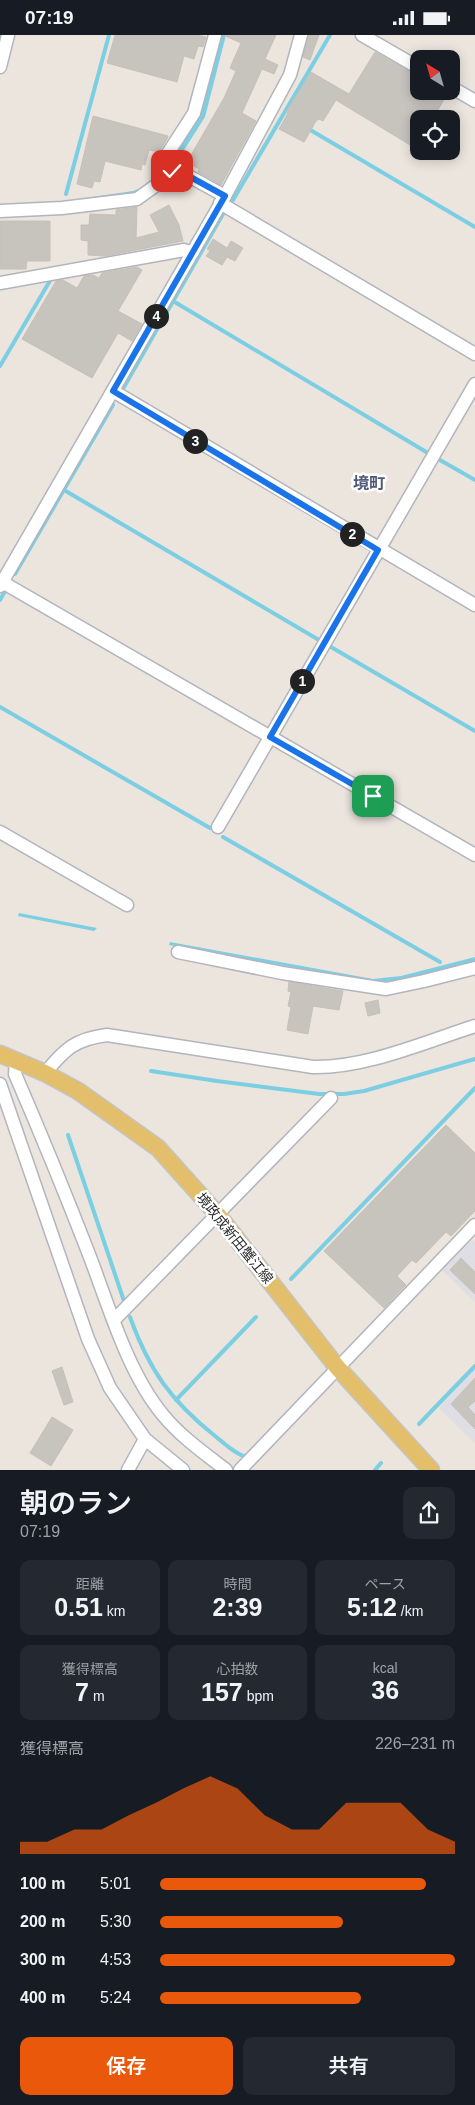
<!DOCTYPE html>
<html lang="ja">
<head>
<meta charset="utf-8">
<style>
	body { margin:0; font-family:Helvetica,"Noto Sans JP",sans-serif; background:#242831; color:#f1f3f6; height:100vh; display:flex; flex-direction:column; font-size:19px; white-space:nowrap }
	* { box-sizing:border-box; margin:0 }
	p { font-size:16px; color:#9ea1a6 }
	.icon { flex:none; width:28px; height:28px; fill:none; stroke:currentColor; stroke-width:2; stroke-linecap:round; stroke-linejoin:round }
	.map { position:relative; height:1435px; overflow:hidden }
	.panel { display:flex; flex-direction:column; background:#171b24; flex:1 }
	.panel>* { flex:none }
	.needle { width:32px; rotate:323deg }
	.buttons { position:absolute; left:410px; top:15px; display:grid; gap:10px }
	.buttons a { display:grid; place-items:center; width:50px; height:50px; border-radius:10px; background:#171b24; box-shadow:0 2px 12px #0003; font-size:25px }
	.pin { position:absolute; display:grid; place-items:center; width:42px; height:42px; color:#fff; margin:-21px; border-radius:10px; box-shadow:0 2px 8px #0006 }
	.km { position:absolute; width:25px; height:25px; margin:-12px; border-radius:50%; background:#222; color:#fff; font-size:14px; line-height:25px; text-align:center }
	.round { display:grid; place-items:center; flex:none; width:52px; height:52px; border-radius:10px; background:#242831 }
	.headline { display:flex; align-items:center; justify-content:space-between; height:85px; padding:0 20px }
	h1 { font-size:28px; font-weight:600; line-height:38px }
	.stats { display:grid; grid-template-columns:repeat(3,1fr); gap:8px; height:85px; padding:5px 20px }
	.stats div { display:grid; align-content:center; border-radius:10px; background:#242831; text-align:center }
	.stats b { font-size:25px; font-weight:600 }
	.stats small { font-size:14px; font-weight:400 }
	.stats p { font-size:14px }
	.chart { height:140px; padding:10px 20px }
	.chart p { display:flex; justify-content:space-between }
	.chart svg { width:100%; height:90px; margin-top:5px; fill:#ea580c; opacity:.7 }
	.primary-button { display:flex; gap:10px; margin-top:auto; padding:10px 20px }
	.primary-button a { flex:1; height:58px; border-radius:10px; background:#ea580c; color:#fff; font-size:20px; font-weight:600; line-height:58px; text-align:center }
	.primary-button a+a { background:#242831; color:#f1f3f6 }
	ul { padding:0 20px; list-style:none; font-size:16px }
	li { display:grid; grid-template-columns:80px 60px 1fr; align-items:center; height:38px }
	li i { height:12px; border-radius:6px; background:#ea580c }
	.status { display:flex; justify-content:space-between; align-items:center; height:35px; padding:0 25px; background:#171b24; direction:ltr }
	.status svg { height:14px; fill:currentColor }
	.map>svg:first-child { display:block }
</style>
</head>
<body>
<div class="status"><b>07:19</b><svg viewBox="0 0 49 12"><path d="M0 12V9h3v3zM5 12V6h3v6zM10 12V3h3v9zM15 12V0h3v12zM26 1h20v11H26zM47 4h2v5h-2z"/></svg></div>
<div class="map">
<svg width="475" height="1435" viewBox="0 0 475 1435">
	<rect width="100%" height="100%" fill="#ebe5de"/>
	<g fill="#dfdee4">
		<polygon points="470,1203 475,1208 475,1267 441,1234"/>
		<polygon points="475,1333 475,1408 439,1373"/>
	</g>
	<g fill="#7ccee3">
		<polygon points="219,0 226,0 205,82 174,131 140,159 0,174 0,170 65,166 133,156 141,153 169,130 198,78"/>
		<polygon points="19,878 97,893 94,896 18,881"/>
		<polygon points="170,907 373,944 401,941 475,922 475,928 399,945 377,948 169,910"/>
	</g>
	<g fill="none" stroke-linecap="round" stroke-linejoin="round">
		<g stroke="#7ccee3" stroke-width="4">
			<polyline points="307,93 475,192"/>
			<polyline points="66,159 109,0"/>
			<polyline points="233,165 330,0"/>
			<polyline points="173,266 428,418"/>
			<polyline points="0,331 51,244"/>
			<polyline points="124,352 223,179"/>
			<polyline points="440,425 475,445"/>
			<polyline points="64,455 319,605"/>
			<polyline points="15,539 113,370"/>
			<polyline points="0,565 4,558"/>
			<polyline points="331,612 475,696"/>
			<polyline points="0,672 210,793"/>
			<polyline points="223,802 440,927"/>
			<polyline points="151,1036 217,1046 319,1059 344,1059 364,1056 475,1024"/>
			<polyline points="68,1100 124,1266"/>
			<polyline points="291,1244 475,1053"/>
			<path d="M130,1282c19,53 41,84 85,119 9,7 21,19 32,21"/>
			<polyline points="176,1365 256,1282"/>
			<polyline points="419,1389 475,1331"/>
			<polyline points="375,1435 381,1428"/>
		</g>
	</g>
	<g fill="#c7c3bd" stroke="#c6c0b8">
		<polygon points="115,0 197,0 206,2 203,12 198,11 194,24 184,21 177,47 107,28"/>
		<polygon points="223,0 276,0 265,24 278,30 274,39 262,34 242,78 256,86 221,150 198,137 199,134 187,127 224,63 236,36 230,33 241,8"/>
		<polygon points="309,0 319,0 310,25 303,22"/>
		<polygon points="375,17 419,42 419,56 442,56 447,59 433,84 419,84 419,107 415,113 336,65 323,86 319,84 316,86 304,107 279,94 288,78 286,77 311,37 349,59"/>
		<polygon points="93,81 168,101 167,104 159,117 149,115 145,130 142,129 141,135 105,126 100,147 94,146 92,153 77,149"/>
		<polygon points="169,170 179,190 183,206 105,221 88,220 88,206 81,205 81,190 89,190 90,179 116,180 116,175 137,172 136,203 159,197 150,180"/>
		<polygon points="0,186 50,186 50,226 27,226 26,234 0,234"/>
		<polygon points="213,204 227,213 231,206 243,213 235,226 227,222 222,230 206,221 210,216 207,214"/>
		<polygon points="137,232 142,235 118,276 142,289 132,306 118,298 92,343 22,304 56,246 63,245 77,253 84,241 93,240 99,243 102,238"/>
		<polygon points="289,947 343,956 339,975 313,971 308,999 287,995 291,972 288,971 291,957 288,956"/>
		<polygon points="378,965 380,978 368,981 365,968"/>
		<polygon points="446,1090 475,1118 475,1176 451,1201 446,1197 416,1228 412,1225 397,1241 406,1250 384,1273 324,1216"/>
		<polygon points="461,1223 475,1237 475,1259 450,1235"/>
		<polygon points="62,1332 73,1367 64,1370 52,1336"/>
		<polygon points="475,1343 475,1366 468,1372 475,1380 475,1394 451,1369"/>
		<polygon points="52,1382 73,1395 51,1431 30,1418"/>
	</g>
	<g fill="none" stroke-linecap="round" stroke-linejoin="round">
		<defs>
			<g id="minor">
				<polyline points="362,0 419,33"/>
				<polyline points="0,32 8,0"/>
				<polyline points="451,52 475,66"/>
				<polyline points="173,138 163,126 194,78 215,0"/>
				<polyline points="220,168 475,319"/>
				<polyline points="0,176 62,173 137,164 173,138 185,139 225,161"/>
				<polyline points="0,248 184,215 193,217"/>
				<polyline points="113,356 475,570"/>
				<polyline points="2,547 475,820"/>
				<polyline points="0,551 225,161 290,40 301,0"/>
				<polyline points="218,792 475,349"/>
				<polyline points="0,797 127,870"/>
				<polyline points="178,917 282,938 386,954 424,946 475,933"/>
				<path d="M16,1025l-1,14c26,60 51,121 75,183 19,50 38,116 73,158 17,21 41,38 63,55"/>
				<path d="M45,1038c20,-24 30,-34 62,-38l206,32c53,1 112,-25 162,-41"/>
				<polyline points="0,1049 88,1304 110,1353 145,1404 183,1435"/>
				<polyline points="114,1285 331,1063"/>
				<polyline points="128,1435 145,1404"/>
				<polyline points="240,1435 475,1190"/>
			</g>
			<polyline id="major" points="0,1019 45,1038 78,1056 158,1113 218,1180 337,1332 431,1435"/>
		</defs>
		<use href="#minor" stroke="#b2b5bd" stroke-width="15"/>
		<use href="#major" stroke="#c4c4c4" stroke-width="19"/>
		<use href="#minor" stroke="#fff" stroke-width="12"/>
		<use href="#major" stroke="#e3bf6c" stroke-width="16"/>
	</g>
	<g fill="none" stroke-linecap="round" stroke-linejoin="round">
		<defs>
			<polyline id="route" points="172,136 173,138 185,139 225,161 113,356 378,515 270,702 373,761"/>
		</defs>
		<use href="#route" stroke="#fff" stroke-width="10"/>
		<use href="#route" stroke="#1a73e8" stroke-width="6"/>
	</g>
	<g text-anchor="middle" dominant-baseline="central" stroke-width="5" stroke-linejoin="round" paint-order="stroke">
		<g font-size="14" fill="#2b2b2b" stroke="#fff">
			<text transform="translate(235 1203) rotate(51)">境政成新田蟹江線</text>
		</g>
		<g font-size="16" font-weight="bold" fill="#4f5977" stroke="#fff">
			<text x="369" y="448">境町</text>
		</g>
	</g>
</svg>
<div class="buttons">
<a><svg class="needle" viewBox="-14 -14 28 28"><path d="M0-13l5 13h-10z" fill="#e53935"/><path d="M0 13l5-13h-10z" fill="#9ea1a6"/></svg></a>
<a><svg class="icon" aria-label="locate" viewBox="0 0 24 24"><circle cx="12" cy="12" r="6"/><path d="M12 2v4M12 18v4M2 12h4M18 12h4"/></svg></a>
</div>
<div class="pin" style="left:373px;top:761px;background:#1e9e55"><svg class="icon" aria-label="arrive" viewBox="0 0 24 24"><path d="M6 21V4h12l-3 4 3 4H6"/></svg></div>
<div class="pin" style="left:172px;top:136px;background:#d93025"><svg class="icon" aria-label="check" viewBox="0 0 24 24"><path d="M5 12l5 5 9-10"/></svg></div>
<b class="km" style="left:302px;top:646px">1</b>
<b class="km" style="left:352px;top:499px">2</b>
<b class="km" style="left:195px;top:406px">3</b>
<b class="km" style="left:156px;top:281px">4</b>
</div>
<section class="panel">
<div class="headline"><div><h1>朝のラン</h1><p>07:19</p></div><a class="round"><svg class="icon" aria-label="share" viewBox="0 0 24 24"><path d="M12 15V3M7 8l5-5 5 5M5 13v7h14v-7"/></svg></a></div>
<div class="stats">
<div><p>距離</p><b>0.51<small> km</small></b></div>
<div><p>時間</p><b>2:39</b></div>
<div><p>ペース</p><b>5:12<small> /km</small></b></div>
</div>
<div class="stats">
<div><p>獲得標高</p><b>7<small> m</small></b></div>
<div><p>心拍数</p><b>157<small> bpm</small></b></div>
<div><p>kcal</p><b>36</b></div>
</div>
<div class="chart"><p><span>獲得標高</span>226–231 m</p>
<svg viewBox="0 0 160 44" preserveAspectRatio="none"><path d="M0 44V38L10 38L20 32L30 32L40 25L50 19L60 12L70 6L80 12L90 25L100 32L110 32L120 19L130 19L140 19L150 32L160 38V44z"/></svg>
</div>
<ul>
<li><b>100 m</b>5:01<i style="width:90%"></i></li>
<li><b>200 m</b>5:30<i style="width:62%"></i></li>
<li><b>300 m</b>4:53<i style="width:100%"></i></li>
<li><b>400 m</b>5:24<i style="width:68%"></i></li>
</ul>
<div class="primary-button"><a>保存</a><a>共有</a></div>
</section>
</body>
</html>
